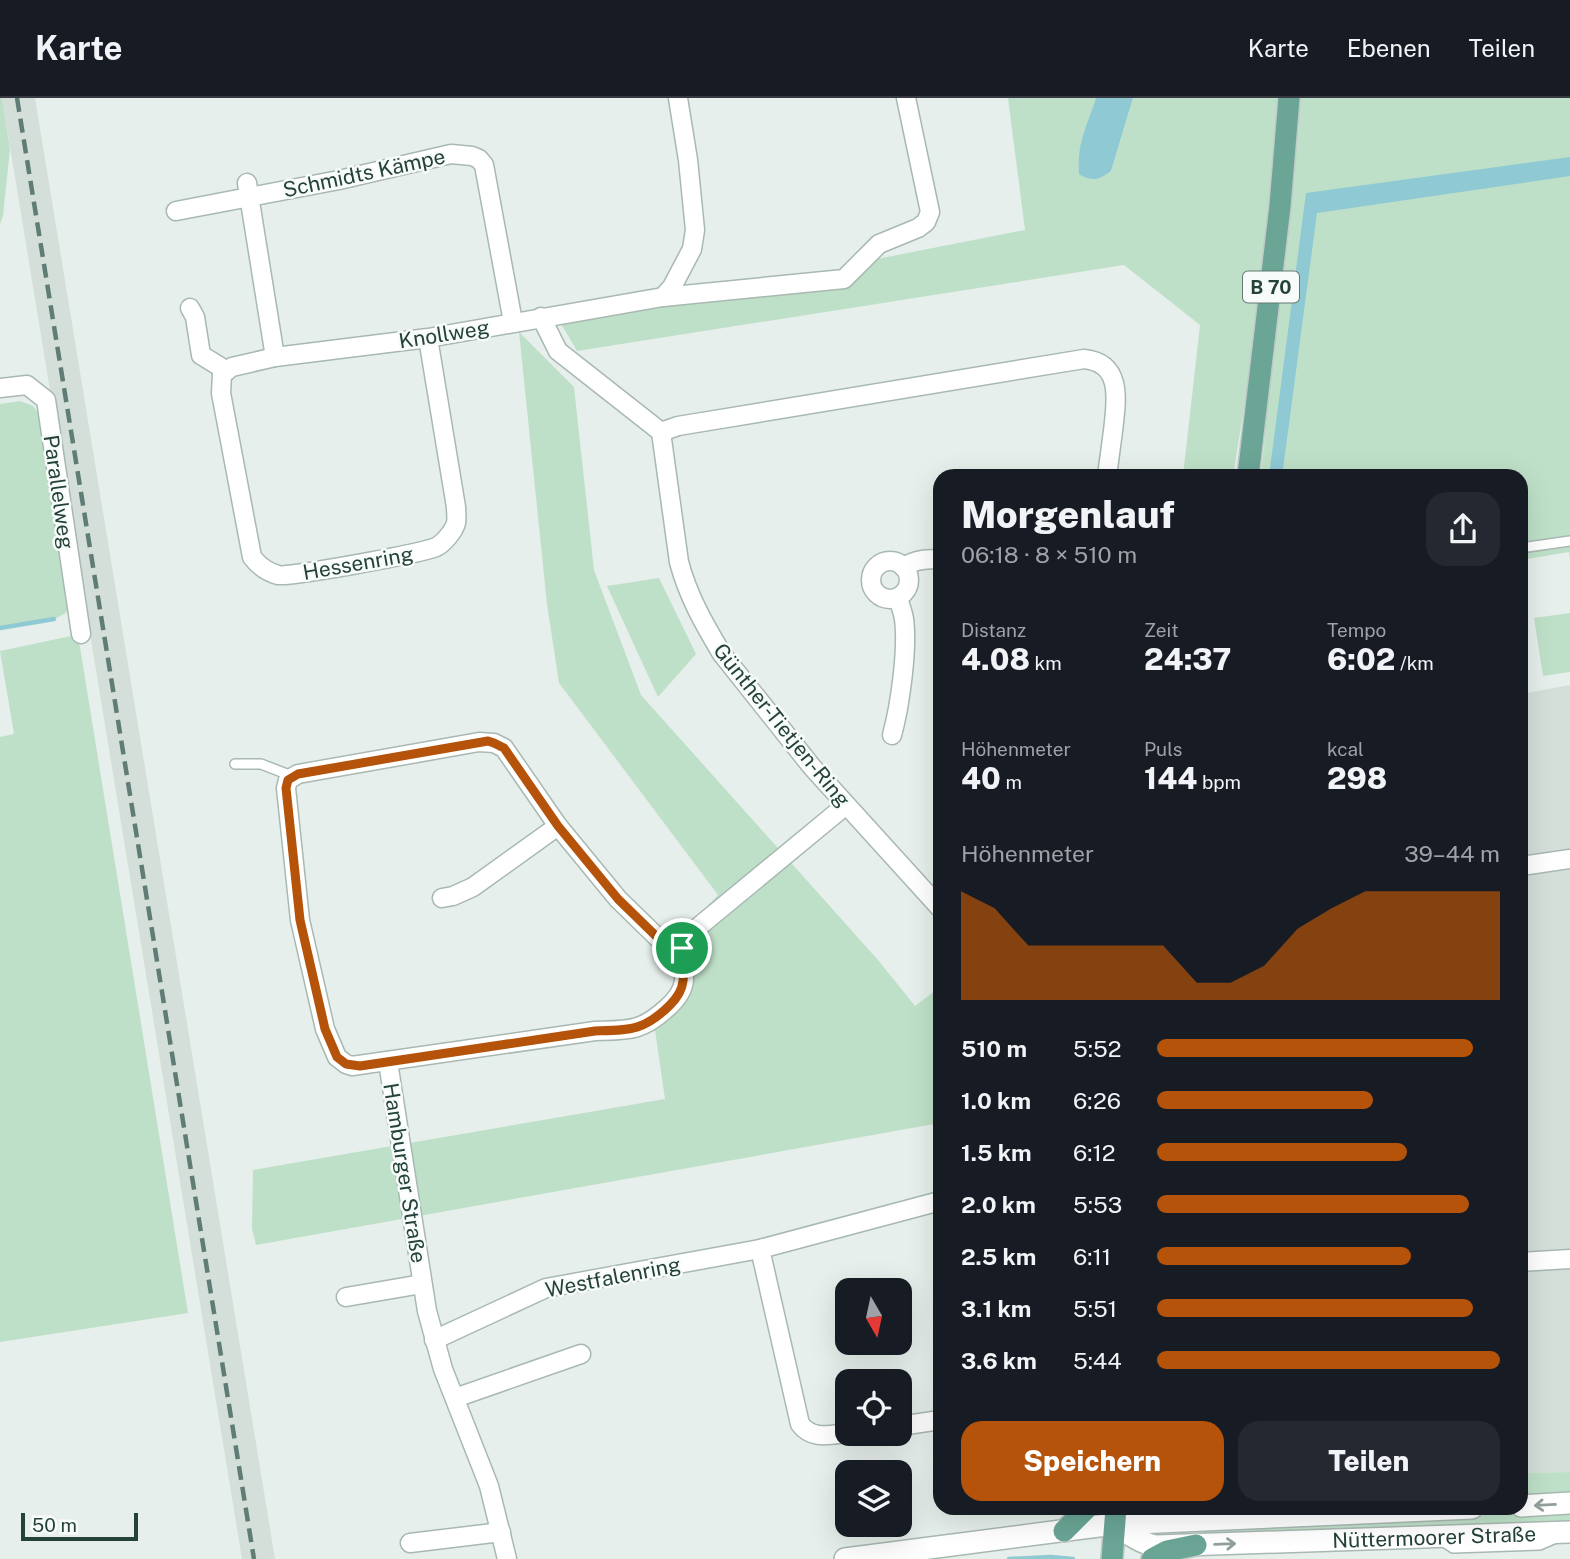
<!DOCTYPE html>
<html lang="de">
<head>
<meta charset="utf-8">
<style>
	body { margin:0; font-family:"Public Sans",sans-serif; background:#242831; color:#f1f3f6; height:100vh; display:flex; flex-direction:column; font-size:26px; white-space:nowrap }
	* { box-sizing:border-box; margin:0 }
	p { font-size:23px; color:#9ea1a6 }
	.icon { flex:none; width:38px; height:38px; fill:none; stroke:currentColor; stroke-width:2; stroke-linecap:round; stroke-linejoin:round }
	.map { position:relative; flex:1; overflow:hidden }
	.drawer { position:absolute; left:933px; top:371px; width:595px; height:1046px; display:flex; flex-direction:column; background:#171b24; border-radius:21px; box-shadow:0 7px 28px #0002 }
	.drawer>* { flex:none }
	.needle { width:46px; rotate:171deg }
	.controls { position:absolute; left:835px; top:1180px; display:grid; gap:14px }
	.controls a { display:grid; place-items:center; width:77px; height:77px; border-radius:14px; background:#171b24; box-shadow:0 7px 28px #0002; font-size:35px }
	.scale { position:absolute; left:21px; bottom:18px; width:117px; box-sizing:border-box; padding-left:7px; border:4px solid #24423a; border-top:0; font-size:19px; line-height:24px; white-space:nowrap; color:#24423a; -webkit-text-stroke:5px #f7fbf9; paint-order:stroke }
	.pin { position:absolute; display:grid; place-items:center; width:60px; height:60px; color:#fff; margin:-30px; border:4px solid #fff; border-radius:50%; box-shadow:0 2px 7px #0007 }
	.round { display:grid; place-items:center; flex:none; width:74px; height:74px; border-radius:21px; background:#242831 }
	.summary { display:flex; align-items:center; justify-content:space-between; height:119px; padding:0 28px }
	h1 { font-size:38px; font-weight:800; line-height:52px }
	.metrics { display:grid; grid-template-columns:repeat(3,1fr); gap:10px; height:119px; padding:7px 28px }
	.metrics div { display:grid; align-content:center }
	.metrics b { font-size:30px; font-weight:800 }
	.metrics small { font-size:19px; font-weight:400 }
	.metrics p { font-size:19px }
	.chart { height:196px; padding:14px 28px }
	.chart p { display:flex; justify-content:space-between }
	.chart svg { width:100%; height:126px; margin-top:7px; fill:#b45309; opacity:.7 }
	.button { display:flex; gap:14px; margin-top:auto; padding:14px 28px }
	.button a { flex:1; height:80px; border-radius:21px; background:#b45309; color:#fff; font-size:28px; font-weight:800; line-height:80px; text-align:center }
	.button a+a { background:#242831; color:#f1f3f6 }
	ul { padding:0 28px; list-style:none; font-size:23px }
	li { display:grid; grid-template-columns:112px 84px 1fr; align-items:center; height:52px }
	li i { height:18px; border-radius:9px; background:#b45309 }
	header { display:flex; align-items:center; gap:42px; box-sizing:border-box; height:98px; padding:0 35px; background:#171b24; border-bottom:2px solid #363941 }
	header strong { font-size:33px }
	nav { display:flex; gap:38px; margin-inline-start:auto; font-size:24px }
	.map>svg:first-child { display:block }
</style>
</head>
<body>
<header>
<strong>Karte</strong>
<nav><a>Karte</a><a>Ebenen</a><a>Teilen</a></nav>
</header>
<div class="map">
<svg width="1570" height="1461" viewBox="0 0 1570 1461">
	<rect width="100%" height="100%" fill="#e6efeb"/>
	<g fill="#d4dfda">
		<polygon points="2,0 35,0 275,1461 242,1461"/>
		<polygon points="1570,587 1570,1374 1521,1375 1521,596"/>
	</g>
	<g fill="#bfe0c8">
		<polygon points="0,0 2,0 10,51 3,118 0,126"/>
		<polygon points="1008,0 1096,0 1092,13 1111,73 1133,0 1280,0 1271,144 1233,378 1183,378 1200,227 1124,167 577,253 560,224 735,197 847,186 877,161 1025,132"/>
		<polygon points="1293,0 1570,0 1570,462 1569,454 1521,462 1521,378 1261,378 1287,109"/>
		<polygon points="519,234 574,289 594,472 641,597 878,862 915,908 940,889 940,934 937,941 940,955 940,1025 256,1147 252,1131 253,1072 665,1001 655,932 688,900 691,882 686,832 718,797 559,585 547,506"/>
		<polygon points="20,303 33,308 41,319 69,505 66,515 54,521 0,530 0,306"/>
		<polygon points="659,480 696,556 658,599 607,488"/>
		<polygon points="1570,515 1570,574 1543,578 1534,520"/>
		<polygon points="71,538 79,543 188,1215 0,1244 0,639 14,636 0,553"/>
		<polygon points="1570,1374 1570,1399 1521,1401 1521,1375"/>
		<polygon points="1570,1412 1570,1428 1204,1442 1203,1431"/>
	</g>
	<g fill="#8ec9d4">
		<path d="M1096,0h37l-22,73c-12,9 -19,11 -32,3 -2,-33 8,-47 17,-76z"/>
		<polygon points="1570,59 1570,78 1317,115 1283,371 1281,378 1269,378 1306,95"/>
	</g>
	<g fill="none" stroke-linecap="round" stroke-linejoin="round">
		<g stroke="#8ec9d4" stroke-width="4.5">
			<polyline points="0,530 54,521"/>
			<polyline points="1009,1461 1051,1459 1073,1461"/>
		</g>
		<defs>
			<g id="service">
				<polyline points="1521,450 1570,443"/>
				<polyline points="235,666 261,666 292,678"/>
				<polyline points="1441,1442 1453,1450 1540,1447 1556,1440"/>
			</g>
			<g id="minor">
				<polyline points="247,85 275,259"/>
				<polyline points="176,113 339,82 451,56 472,58 479,61 484,67 513,224"/>
				<polyline points="663,199 672,189 692,151 695,132 688,62 678,0"/>
				<polyline points="190,210 195,219 201,257 227,273"/>
				<path d="M541,219l17,34 103,81 17,-6 406,-67c40,4 32,44 29,72 -2,15 -4,30 -6,45"/>
				<path d="M428,240l28,169c0,5 1,11 0,16 -2,8 -13,21 -20,24 -13,6 -149,31 -158,28 -11,-3 -20,-10 -26,-18l-31,-164 1,-19 10,-7 43,-10 153,-19 235,-41 181,-18 35,-35 39,-16 8,-6 4,-10 -24,-114"/>
				<polyline points="0,290 27,287 46,302 81,536"/>
				<path d="M661,334l18,130c9,34 25,62 43,92l90,113 128,141"/>
				<circle cx="890" cy="482" r="19"/>
				<path d="M903,469c12,-7 24,-9 37,-7"/>
				<path d="M892,637c8,-29 16,-86 12,-116 -1,-7 -4,-14 -6,-21"/>
				<polyline points="1521,768 1570,761"/>
				<polyline points="442,800 453,798 473,789 558,728"/>
				<path d="M682,850l-16,-4 -8,-6 -40,-39 -60,-73 -54,-78 -10,-5 -15,-1 -181,32 -10,6 -2,8 14,132 25,109 12,28 9,7 6,2 243,-35c33,-1 46,1 72,-23 8,-7 16,-16 17,-28 1,-20 -8,-28 7,-47l155,-128"/>
				<polyline points="388,964 427,1213 443,1271 489,1388 507,1461"/>
				<path d="M760,1151l40,175c12,16 29,11 47,9"/>
				<polyline points="1521,1164 1570,1161"/>
				<polyline points="346,1199 422,1186"/>
				<polyline points="434,1242 546,1190 760,1151 940,1103"/>
				<polyline points="455,1300 581,1256"/>
				<polyline points="900,1328 940,1322"/>
				<polyline points="410,1445 501,1434"/>
			</g>
			<g id="tertiary">
				<polyline points="1521,1408 1570,1405"/>
				<path id="s1" d="M1114,1426c13,9 26,19 42,22l414,-14"/>
				<polyline points="845,1461 1114,1426 1472,1410"/>
			</g>
			<g id="primary">
				<polyline points="1248,378 1280,108 1289,0"/>
				<polyline points="1064,1433 1087,1410"/>
				<polyline points="1112,1461 1116,1410"/>
				<polyline points="1152,1461 1167,1453 1196,1447"/>
			</g>
		</defs>
		<use href="#service" stroke="#a8b8b2" stroke-width="12"/>
		<use href="#minor" stroke="#a8b8b2" stroke-width="21"/>
		<use href="#tertiary" stroke="#a8b8b2" stroke-width="24"/>
		<use href="#primary" stroke="#c2cac8" stroke-width="24"/>
		<use href="#service" stroke="#fff" stroke-width="9"/>
		<use href="#minor" stroke="#fff" stroke-width="18"/>
		<use href="#tertiary" stroke="#fff" stroke-width="21"/>
		<use href="#primary" stroke="#6aa596" stroke-width="21"/>
		<polyline stroke="#5f7d75" stroke-width="4.5" stroke-dasharray="14 7" stroke-linecap="butt" points="17,0 254,1461"/>
	</g>
	<defs><path id="oneway-shaft" d="M-6 0H5M1.5-3L5.5 0L1.5 3" fill="none" stroke-width="1.6" stroke-linecap="round" stroke-linejoin="round" transform="scale(1.75)"/></defs>
	<g stroke="#92a09c">
		<use href="#oneway-shaft" transform="translate(1545 1407) rotate(177)"/>
		<use href="#oneway-shaft" transform="translate(1225 1446) rotate(-2)"/>
	</g>
	<g fill="none" stroke-linecap="round" stroke-linejoin="round">
		<defs>
			<path id="route" d="M488,643l6,2 10,5 54,78 60,73 40,39 8,6 16,4c-2,11 3,22 1,33 -1,10 -6,17 -13,24 -26,26 -40,25 -75,26l-235,35 -14,-2 -9,-7 -12,-28 -25,-109 -14,-132 2,-8 10,-6z"/>
		</defs>
		<use href="#route" stroke="#fff" stroke-width="14"/>
		<use href="#route" stroke="#b45309" stroke-width="9"/>
	</g>
	<g text-anchor="middle" dominant-baseline="central" stroke-width="5" stroke-linejoin="round" paint-order="stroke">
		<rect fill="#f7fbf9" stroke="#637a73" stroke-width="2" x="1243" y="173.5" width="56" height="31" rx="5"/>
		<g font-size="19" font-weight="bold" fill="#24423a">
			<text x="1271" y="189">B 70</text>
		</g>
		<g font-size="21" fill="#24423a" stroke="#f7fbf9">
			<text transform="translate(364 75) rotate(-12)">Schmidts Kämpe</text>
			<text transform="translate(444 236) rotate(-9)">Knollweg</text>
			<text transform="translate(59 394) rotate(82)">Parallelweg</text>
			<text transform="translate(358 465) rotate(-10)">Hessenring</text>
			<text transform="translate(782 627) rotate(51)">Günther-Tietjen-Ring</text>
			<text transform="translate(405 1075) rotate(81)">Hamburger Straße</text>
			<text transform="translate(613 1179) rotate(-11)">Westfalenring</text>
			<text stroke="none"><textPath href="#s1" startOffset="326">Nüttermoorer Straße</textPath></text>
		</g>
	</g>
</svg>
<div class="controls">
<a><svg class="needle" viewBox="-14 -14 28 28"><path d="M0-13l5 13h-10z" fill="#e53935"/><path d="M0 13l5-13h-10z" fill="#9ea1a6"/></svg></a>
<a><svg class="icon" aria-label="locate" viewBox="0 0 24 24"><circle cx="12" cy="12" r="6"/><path d="M12 2v4M12 18v4M2 12h4M18 12h4"/></svg></a>
<a><svg class="icon" aria-label="layers" viewBox="0 0 24 24"><path d="M12 4l9 5-9 5-9-5zM3 14l9 5 9-5"/></svg></a>
</div>
<div class="scale">50 m</div>
<div class="pin" style="left:682px;top:850px;background:#1e9e55"><svg class="icon" aria-label="arrive" viewBox="0 0 24 24"><path d="M6 21V4h12l-3 4 3 4H6"/></svg></div>
<section class="drawer">
<div class="summary"><div><h1>Morgenlauf</h1><p>06:18 · 8 × 510 m</p></div><a class="round"><svg class="icon" aria-label="share" viewBox="0 0 24 24"><path d="M12 15V3M7 8l5-5 5 5M5 13v7h14v-7"/></svg></a></div>
<div class="metrics">
<div><p>Distanz</p><b>4.08<small> km</small></b></div>
<div><p>Zeit</p><b>24:37</b></div>
<div><p>Tempo</p><b>6:02<small> /km</small></b></div>
</div>
<div class="metrics">
<div><p>Höhenmeter</p><b>40<small> m</small></b></div>
<div><p>Puls</p><b>144<small> bpm</small></b></div>
<div><p>kcal</p><b>298</b></div>
</div>
<div class="chart"><p><span>Höhenmeter</span>39–44 m</p>
<svg viewBox="0 0 160 44" preserveAspectRatio="none"><path d="M0 44V6L10 12L20 25L30 25L40 25L50 25L60 25L70 38L80 38L90 32L100 19L110 12L120 6L130 6L140 6L150 6L160 6V44z"/></svg>
</div>
<ul>
<li><b>510 m</b>5:52<i style="width:92%"></i></li>
<li><b>1.0 km</b>6:26<i style="width:63%"></i></li>
<li><b>1.5 km</b>6:12<i style="width:73%"></i></li>
<li><b>2.0 km</b>5:53<i style="width:91%"></i></li>
<li><b>2.5 km</b>6:11<i style="width:74%"></i></li>
<li><b>3.1 km</b>5:51<i style="width:92%"></i></li>
<li><b>3.6 km</b>5:44<i style="width:100%"></i></li>
</ul>
<div class="button"><a>Speichern</a><a>Teilen</a></div>
</section>
</div>
</body>
</html>
